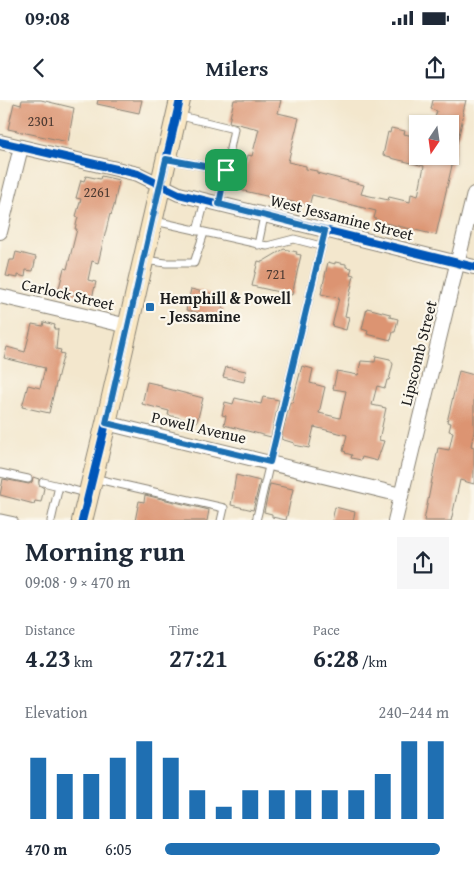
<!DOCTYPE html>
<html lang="en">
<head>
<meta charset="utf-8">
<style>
	body { margin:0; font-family:"Gentium Book Plus",serif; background:#f6f6f7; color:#1f2937; height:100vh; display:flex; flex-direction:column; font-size:19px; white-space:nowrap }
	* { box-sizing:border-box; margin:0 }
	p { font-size:16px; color:#747a83 }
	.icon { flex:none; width:28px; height:28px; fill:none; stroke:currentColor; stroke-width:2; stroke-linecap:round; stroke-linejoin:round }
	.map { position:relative; height:420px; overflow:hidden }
	.panel { display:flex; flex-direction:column; background:#fff; flex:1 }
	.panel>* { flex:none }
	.needle { width:32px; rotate:193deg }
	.fabs { position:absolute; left:409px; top:15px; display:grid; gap:10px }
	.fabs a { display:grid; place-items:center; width:50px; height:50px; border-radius:0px; background:#fff; box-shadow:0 1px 4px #0004; font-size:25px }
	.pin { position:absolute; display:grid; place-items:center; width:42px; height:42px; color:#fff; margin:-21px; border-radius:10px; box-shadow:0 2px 8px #0006 }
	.round { display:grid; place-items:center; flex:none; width:52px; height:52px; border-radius:0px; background:#f6f6f7 }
	.head { display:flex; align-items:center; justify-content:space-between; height:85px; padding:0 25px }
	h1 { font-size:28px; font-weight:700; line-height:38px }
	.stats { display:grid; grid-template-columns:repeat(3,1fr); gap:8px; height:85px; padding:5px 25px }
	.stats div { display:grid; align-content:center }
	.stats b { font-size:25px; font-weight:700 }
	.stats small { font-size:14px; font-weight:400 }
	.stats p { font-size:14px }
	.chart { height:140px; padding:10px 25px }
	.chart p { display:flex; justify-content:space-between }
	.chart svg { width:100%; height:90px; margin-top:5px; stroke:#1f6fb2; stroke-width:6 }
	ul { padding:0 25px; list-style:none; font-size:16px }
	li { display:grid; grid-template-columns:80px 60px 1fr; align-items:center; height:38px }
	li i { height:12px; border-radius:6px; background:#1f6fb2 }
	.status { display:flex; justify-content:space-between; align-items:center; height:35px; padding:0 25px; background:#fff; direction:ltr }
	.status svg { height:14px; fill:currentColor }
	header { display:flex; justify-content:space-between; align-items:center; height:65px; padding:0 25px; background:#fff; font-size:22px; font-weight:700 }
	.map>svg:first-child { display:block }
</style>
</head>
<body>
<div class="status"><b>09:08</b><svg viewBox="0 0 49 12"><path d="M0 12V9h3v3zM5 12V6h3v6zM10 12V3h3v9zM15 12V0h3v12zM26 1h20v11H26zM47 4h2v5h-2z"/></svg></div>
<header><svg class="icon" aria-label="back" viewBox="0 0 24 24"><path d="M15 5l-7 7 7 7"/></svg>Milers<svg class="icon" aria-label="share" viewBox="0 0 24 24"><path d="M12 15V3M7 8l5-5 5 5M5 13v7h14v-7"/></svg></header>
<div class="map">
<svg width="474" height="421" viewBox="0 0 474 421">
	<rect width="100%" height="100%" fill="#fbf7ec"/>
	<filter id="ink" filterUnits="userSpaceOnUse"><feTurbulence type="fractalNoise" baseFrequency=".02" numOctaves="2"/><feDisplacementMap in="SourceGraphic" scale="10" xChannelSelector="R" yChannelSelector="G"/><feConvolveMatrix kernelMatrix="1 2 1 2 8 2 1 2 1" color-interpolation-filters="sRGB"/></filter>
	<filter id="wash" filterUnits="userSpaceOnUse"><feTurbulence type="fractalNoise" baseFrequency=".0096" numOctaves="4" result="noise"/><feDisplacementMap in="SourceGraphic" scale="20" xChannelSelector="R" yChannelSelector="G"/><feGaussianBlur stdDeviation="1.12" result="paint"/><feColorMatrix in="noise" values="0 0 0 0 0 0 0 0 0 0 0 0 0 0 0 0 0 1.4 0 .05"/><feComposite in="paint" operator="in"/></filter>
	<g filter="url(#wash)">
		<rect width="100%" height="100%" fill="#f3e7cd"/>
		<g id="blocks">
			<g fill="#dc9472">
				<polygon points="22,0 41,0 74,8 68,42 8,29 14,3 21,5"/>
				<polygon points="98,0 142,0 139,13 97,4"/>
				<polygon points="234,0 281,0 278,13 299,18 288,62 306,66 306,69 317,71 317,73 364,85 361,94 388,100 389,97 410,102 411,94 418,96 424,66 391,58 391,57 383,55 388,32 390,33 391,28 405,31 404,34 418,37 418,56 450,56 450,24 433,24 437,11 431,9 433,0 466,0 463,12 464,13 436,135 381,122 374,118 376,111 312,95 309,106 240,90 248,55 252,56 259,29 229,22"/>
				<polygon points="86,76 100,79 101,76 119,80 114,106 111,115 110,114 98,163 92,161 88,180 96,182 92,198 58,192 64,168 67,169 77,129 75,129 78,117 76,116 81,99 76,98 81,80 84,81"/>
				<polygon points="284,149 297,152 296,154 301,155 292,195 252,186 258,161 262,162"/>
				<polygon points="16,152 36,157 33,171 26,170 25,177 18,175 18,178 6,176 10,160 14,160"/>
				<polygon points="328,162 335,164 335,162 346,164 346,167 352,168 350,174 354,175 345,216 349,217 346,230 332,226 339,198 321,194"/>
				<polygon points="191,189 224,197 222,208 224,209 222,218 186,210"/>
				<polygon points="367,208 390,214 390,217 398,219 395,232 393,232 391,240 367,234 368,231 362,229"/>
				<polygon points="44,222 55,225 54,229 58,229 56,249 61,250 60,253 64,254 59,271 49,313 22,307 28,285 40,288 45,268 4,258 7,247 25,252 32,224 43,226"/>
				<polygon points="376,256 390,259 393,264 389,280 387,280 385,288 377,286 372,305 386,308 379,340 384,341 377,361 362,357 361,360 351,358 352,355 345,353 346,352 343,351 347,335 314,327 309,348 294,345 294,343 281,339 290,302 292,303 302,266 313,269 310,283 325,287 319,313 340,318 346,291 333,289 337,271 358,275 361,261 375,262"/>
				<polygon points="226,267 246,271 244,282 223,277"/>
				<polygon points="459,271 474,275 474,332 471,346 474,347 474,384 460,380 451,421 424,421 438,348 449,350 453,332 449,331 451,323 447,322"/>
				<polygon points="147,282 161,285 161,287 203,298 197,322 168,315 169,311 142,304"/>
				<polygon points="263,297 279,300 271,337 224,325 226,316 222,315 225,302 233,304 235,298 261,304"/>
				<polygon points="236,375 260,381 253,410 231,405"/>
				<polygon points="33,377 39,379 39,385 44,388 41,402 35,401 34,404 0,395 3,379 29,384 32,382"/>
				<polygon points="270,384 293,389 286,420 272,417 272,414 264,412"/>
				<polygon points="145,395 209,410 207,421 135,421 139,401 144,402"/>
				<polygon points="335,407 355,412 353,421 332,421"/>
			</g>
		</g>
	</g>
	<g filter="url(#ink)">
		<use href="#blocks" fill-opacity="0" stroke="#888274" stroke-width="1"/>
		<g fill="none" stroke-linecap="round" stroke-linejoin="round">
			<defs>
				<g id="lane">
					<polyline points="177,15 234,29 219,104"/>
					<polyline points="167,59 225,70"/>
					<polyline points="155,121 267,146 294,139 321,146"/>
					<polyline points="197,131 205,101"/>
					<polyline points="258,145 264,116"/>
					<polyline points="144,160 166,163 194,163 204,133"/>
					<polyline points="0,373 28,379"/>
					<polyline points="93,378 224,408 221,421"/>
					<polyline points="43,382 59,386"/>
					<polyline points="0,418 14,421"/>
					<polyline points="51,421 59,386 88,394"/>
					<polyline points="256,421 325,131"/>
				</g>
				<g id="street">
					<polyline points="0,42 138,74 179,94 474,167"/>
					<polyline points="0,132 21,47"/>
					<polyline points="0,196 128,226"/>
					<polyline points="106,323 401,395"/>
					<polyline points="395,421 474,94"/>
				</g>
				<polyline id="secondary" points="82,421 106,323 180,0"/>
			</defs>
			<use href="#lane" stroke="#888274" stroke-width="9"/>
			<use href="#street" stroke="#888274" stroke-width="16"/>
			<use href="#secondary" stroke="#888274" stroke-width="22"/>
			<use href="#lane" stroke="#fff" stroke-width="7"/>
			<use href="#street" stroke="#fff" stroke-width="14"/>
			<use href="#secondary" stroke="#f9e7c3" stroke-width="20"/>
			<defs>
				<g id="cycleway">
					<polyline points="0,42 138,74 179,94 474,167"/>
					<polyline points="82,421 106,323 180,0"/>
				</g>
			</defs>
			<use href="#cycleway" stroke="#fbf7ec" stroke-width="11"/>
			<use href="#cycleway" stroke="#0057b8" stroke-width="8"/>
		</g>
	</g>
	<g fill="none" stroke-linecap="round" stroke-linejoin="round" filter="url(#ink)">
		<defs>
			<polygon id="route" points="166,59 226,70 219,104 325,131 270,362 106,323"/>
		</defs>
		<use href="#route" stroke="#fff" stroke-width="10"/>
		<use href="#route" stroke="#1f6fb2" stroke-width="6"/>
	</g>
	<rect fill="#1f6fb2" stroke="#fbf7ec" stroke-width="2" x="145" y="202" width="10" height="10" rx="2.5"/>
	<g text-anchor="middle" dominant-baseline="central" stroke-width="4.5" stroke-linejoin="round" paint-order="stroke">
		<g font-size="14" fill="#4c3a32">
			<text x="41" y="21">2301</text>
			<text x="97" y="92">2261</text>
			<text x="276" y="174">721</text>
		</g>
		<g font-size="16" fill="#1c1c1c" stroke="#fbf7ec">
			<text transform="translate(342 117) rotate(14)">West Jessamine Street</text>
			<text transform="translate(68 194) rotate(13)">Carlock Street</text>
			<text transform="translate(418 253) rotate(-76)">Lipscomb Street</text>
			<text transform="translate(199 327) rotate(13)">Powell Avenue</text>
		</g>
		<g font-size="16" font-weight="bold" fill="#1c1c1c" stroke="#fbf7ec" text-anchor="start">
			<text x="160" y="198">Hemphill &amp; Powell<tspan x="160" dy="18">- Jessamine</tspan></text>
		</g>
	</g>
</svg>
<div class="fabs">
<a><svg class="needle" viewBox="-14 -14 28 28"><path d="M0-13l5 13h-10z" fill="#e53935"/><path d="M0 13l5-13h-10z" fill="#747a83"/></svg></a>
</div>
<div class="pin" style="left:226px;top:70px;background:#1e9e55"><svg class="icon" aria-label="arrive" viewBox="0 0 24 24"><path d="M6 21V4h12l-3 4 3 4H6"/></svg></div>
</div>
<section class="panel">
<div class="head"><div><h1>Morning run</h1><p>09:08 · 9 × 470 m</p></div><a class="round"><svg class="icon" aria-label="share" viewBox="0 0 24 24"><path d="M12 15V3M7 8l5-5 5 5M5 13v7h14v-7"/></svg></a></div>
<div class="stats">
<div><p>Distance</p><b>4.23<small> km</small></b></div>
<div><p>Time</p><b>27:21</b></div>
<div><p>Pace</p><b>6:28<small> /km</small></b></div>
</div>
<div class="chart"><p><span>Elevation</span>240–244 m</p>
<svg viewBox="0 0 160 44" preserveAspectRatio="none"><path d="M5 44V14M15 44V22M25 44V22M35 44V14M45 44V6M55 44V14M65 44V30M75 44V38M85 44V30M95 44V30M105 44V30M115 44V30M125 44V30M135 44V22M145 44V6M155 44V6"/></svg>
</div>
<ul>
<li><b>470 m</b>6:05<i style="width:97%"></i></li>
</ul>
</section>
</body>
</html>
